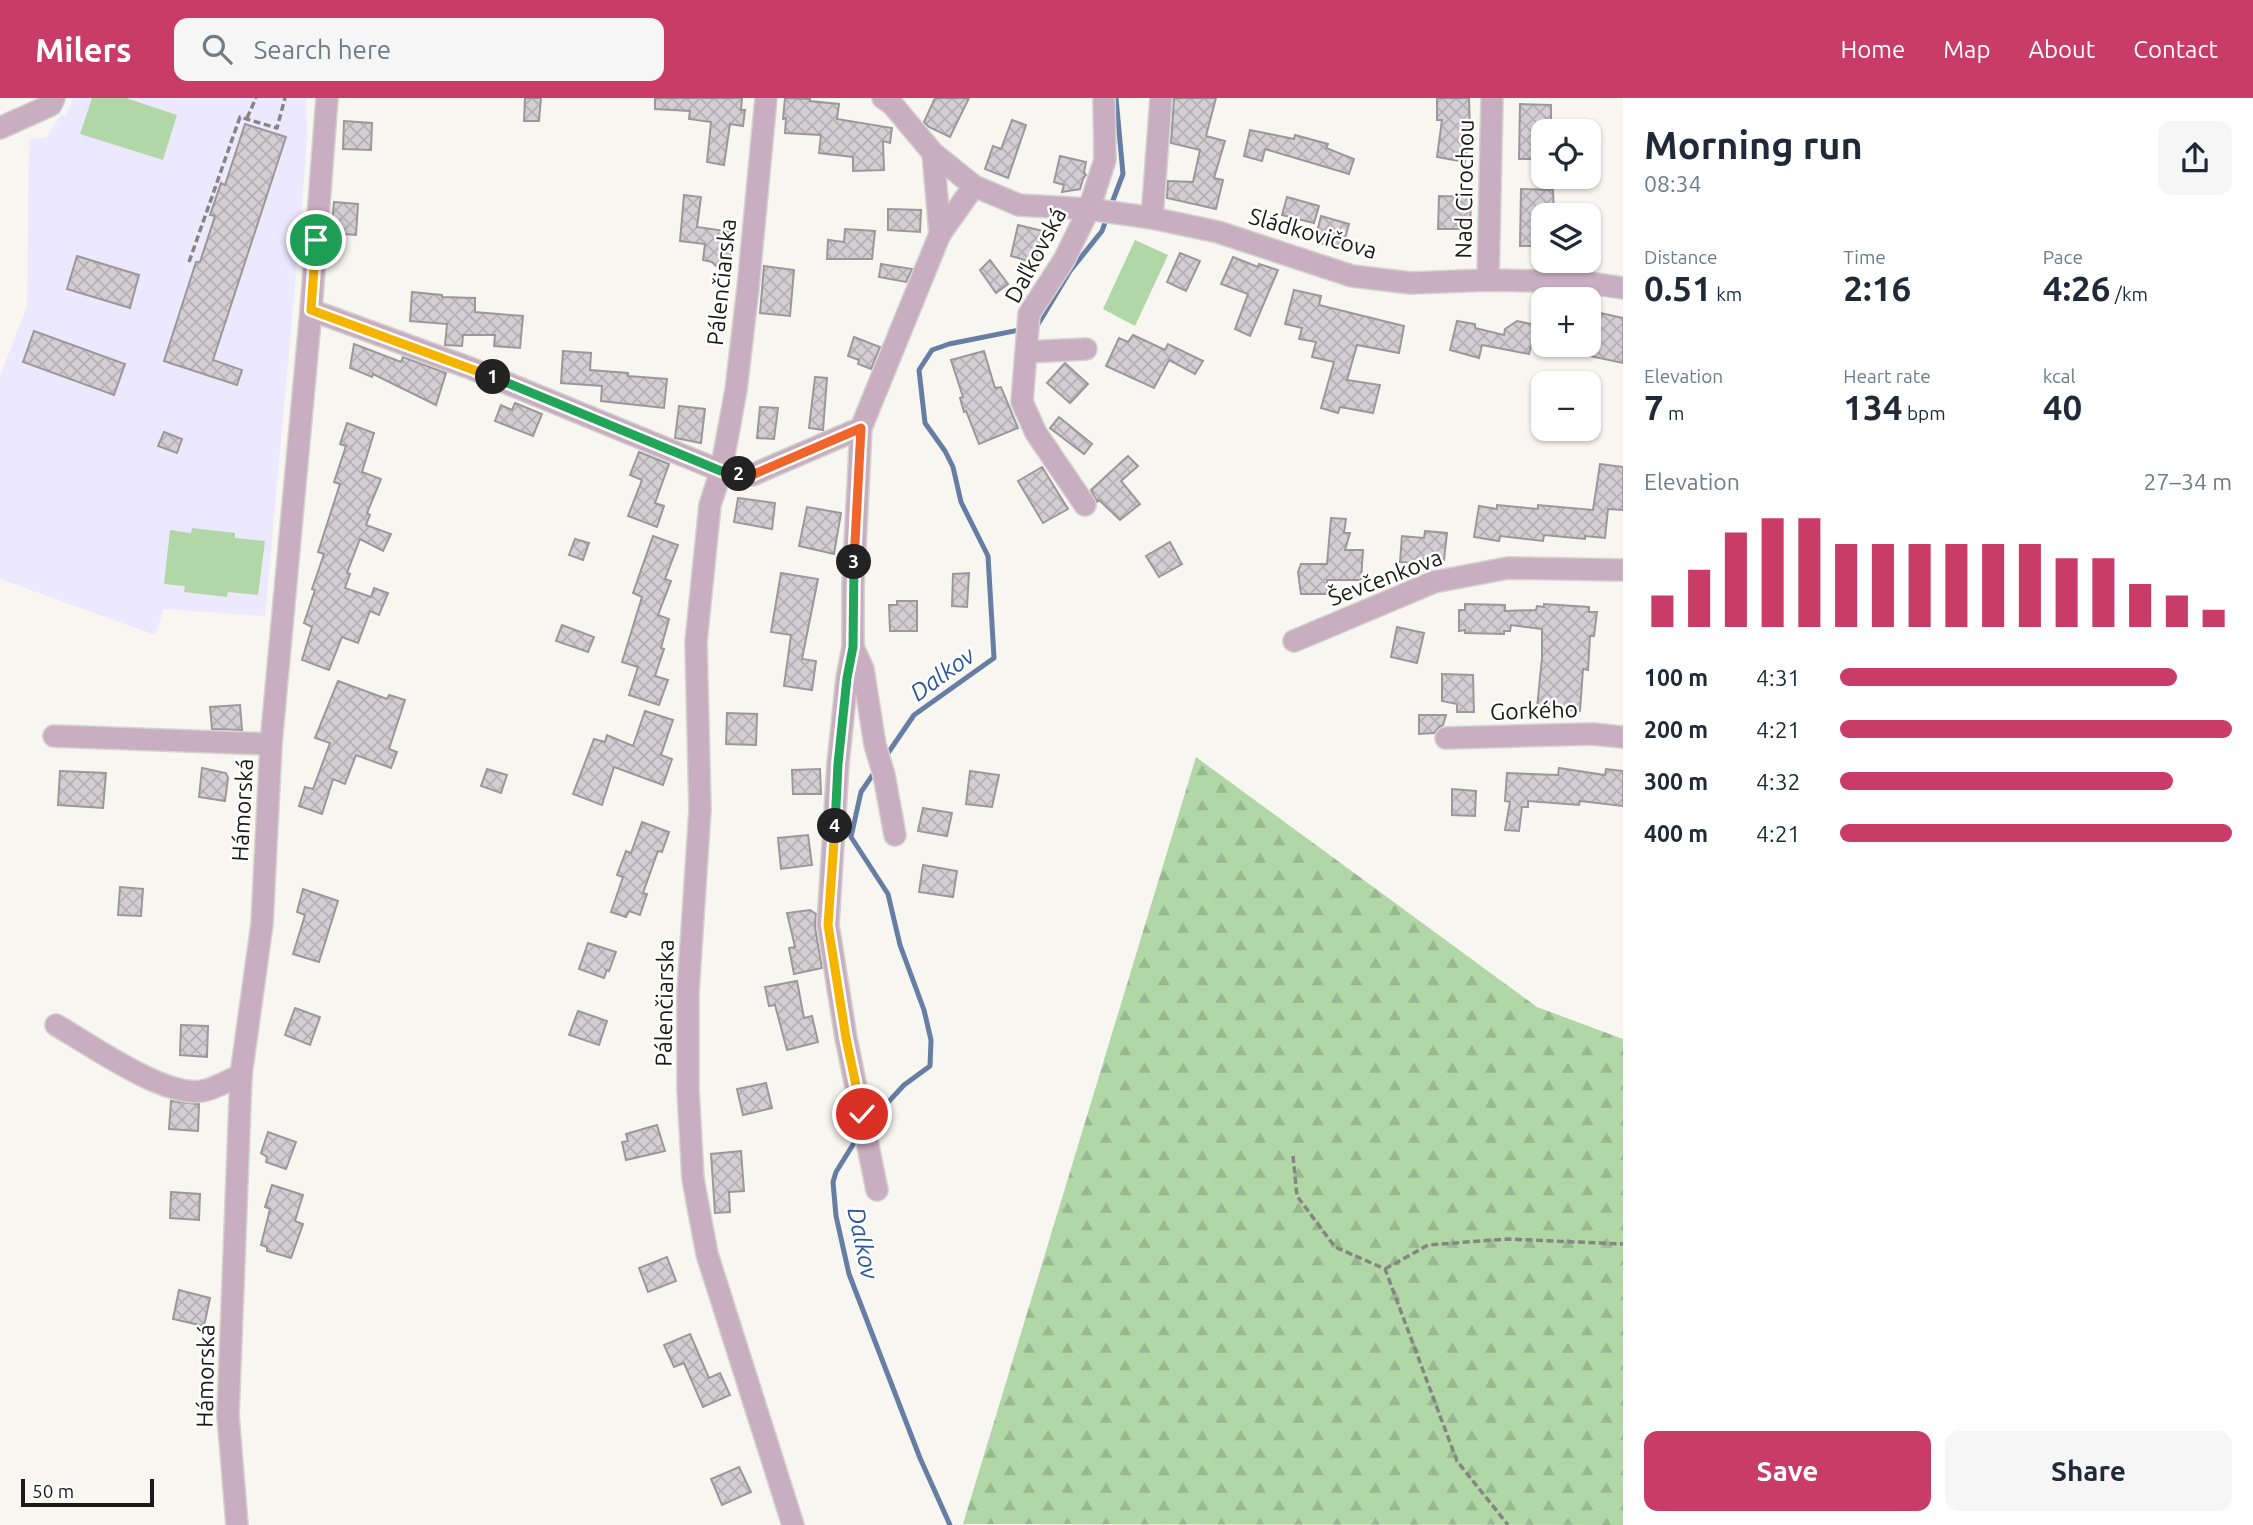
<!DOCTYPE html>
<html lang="en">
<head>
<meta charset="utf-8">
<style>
	body { margin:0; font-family:Ubuntu,sans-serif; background:#f6f6f7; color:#1f2937; height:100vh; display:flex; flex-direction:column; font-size:26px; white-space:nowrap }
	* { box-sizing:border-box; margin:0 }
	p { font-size:23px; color:#747a83 }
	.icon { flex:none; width:38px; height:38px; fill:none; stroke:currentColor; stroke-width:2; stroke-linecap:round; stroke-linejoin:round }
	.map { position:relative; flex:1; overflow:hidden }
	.details { display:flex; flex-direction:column; background:#fff; width:630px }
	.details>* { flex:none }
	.buttons { position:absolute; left:1531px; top:21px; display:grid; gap:14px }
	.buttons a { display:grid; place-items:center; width:70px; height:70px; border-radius:14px; background:#fff; box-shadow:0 2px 5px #0004; font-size:35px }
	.scale { position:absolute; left:21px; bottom:18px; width:133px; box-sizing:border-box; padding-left:7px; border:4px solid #1a1917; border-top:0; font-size:19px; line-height:24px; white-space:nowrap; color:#1a1917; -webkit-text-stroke:5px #fff; paint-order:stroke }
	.pin { position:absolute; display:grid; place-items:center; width:60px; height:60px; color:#fff; margin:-30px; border:4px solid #fff; border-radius:50%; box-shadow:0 2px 7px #0007 }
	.km { position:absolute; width:35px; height:35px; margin:-18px; border-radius:50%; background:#222; color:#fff; font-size:19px; line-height:35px; text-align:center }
	.round { display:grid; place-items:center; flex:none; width:74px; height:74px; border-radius:14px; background:#f6f6f7 }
	.overview { display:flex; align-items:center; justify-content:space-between; height:119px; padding:0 21px }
	h1 { font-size:38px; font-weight:700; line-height:52px }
	.metrics { display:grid; grid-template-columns:repeat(3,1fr); gap:10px; height:119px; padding:7px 21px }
	.metrics div { display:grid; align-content:center }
	.metrics b { font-size:35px; font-weight:700 }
	.metrics small { font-size:19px; font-weight:400 }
	.metrics p { font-size:19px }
	.chart { height:196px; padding:14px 21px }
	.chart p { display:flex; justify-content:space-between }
	.chart svg { width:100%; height:126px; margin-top:7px; stroke:#c93b69; stroke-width:6 }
	.action { display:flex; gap:14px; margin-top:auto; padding:14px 21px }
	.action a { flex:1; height:80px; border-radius:14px; background:#c93b69; color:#fff; font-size:28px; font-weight:700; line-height:80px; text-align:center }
	.action a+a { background:#f6f6f7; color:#1f2937 }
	ul { padding:0 21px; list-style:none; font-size:23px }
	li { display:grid; grid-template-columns:112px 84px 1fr; align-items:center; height:52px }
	li i { height:18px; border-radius:9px; background:#c93b69 }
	header { display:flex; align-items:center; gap:42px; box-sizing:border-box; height:98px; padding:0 35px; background:#c93b69; color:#fff }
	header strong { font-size:33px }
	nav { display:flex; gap:38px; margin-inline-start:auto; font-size:24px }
	.search { width:490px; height:63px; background:#f6f6f7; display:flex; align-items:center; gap:18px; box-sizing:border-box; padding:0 24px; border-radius:14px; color:#747a83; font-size:26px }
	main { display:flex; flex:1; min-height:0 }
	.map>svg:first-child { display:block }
</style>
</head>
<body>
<header>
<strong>Milers</strong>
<div class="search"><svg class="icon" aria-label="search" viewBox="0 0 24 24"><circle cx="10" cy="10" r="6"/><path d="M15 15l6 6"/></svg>Search here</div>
<nav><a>Home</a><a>Map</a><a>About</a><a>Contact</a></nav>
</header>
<main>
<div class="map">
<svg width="1623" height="1427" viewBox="0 0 1623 1427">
	<defs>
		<pattern id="forest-firs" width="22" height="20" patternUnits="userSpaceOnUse" patternTransform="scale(1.75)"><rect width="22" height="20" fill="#b2d7a7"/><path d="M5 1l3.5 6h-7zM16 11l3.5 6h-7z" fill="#98b88f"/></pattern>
		<pattern id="building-cross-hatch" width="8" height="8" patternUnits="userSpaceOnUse" patternTransform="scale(1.75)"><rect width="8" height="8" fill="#d2ced2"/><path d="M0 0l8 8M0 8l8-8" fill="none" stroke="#b4b0b4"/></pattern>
	</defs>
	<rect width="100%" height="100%" fill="#f8f6f1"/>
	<polygon fill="#ece9ff" points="73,0 306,0 307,39 300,134 265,518 164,511 155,537 0,481 0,278 27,208 29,41 46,40 61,16 66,18"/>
	<polygon fill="url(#forest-firs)" points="1196,659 1537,909 1623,941 1623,1427 963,1426"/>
	<g fill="#b2d7a7">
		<polygon points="92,0 126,0 177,17 163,62 80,36"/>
		<polygon points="1135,142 1168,157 1135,228 1103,211"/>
		<polygon points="192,430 235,435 235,440 265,443 258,497 228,494 227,499 184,494 185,488 164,486 170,432 191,435"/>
	</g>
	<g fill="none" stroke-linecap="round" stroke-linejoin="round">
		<g stroke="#677ea4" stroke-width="5">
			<polyline points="1110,110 1123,76 1116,0"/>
			<polyline points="1037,228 1070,173 1102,133 1107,119"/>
			<polyline points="886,658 914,617 994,560 988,458 961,404 953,369 945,353 925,325 919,272 932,252 949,246 1024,231"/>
			<polyline points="869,1025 904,987 930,968 931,942 924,912 900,847 888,796 851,739 861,694 876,672"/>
			<polyline points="859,1037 836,1074 833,1084 836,1118 849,1176 920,1360 950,1427"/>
		</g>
	</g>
	<g fill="url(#building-cross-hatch)" stroke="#9b989c" stroke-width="2">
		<polygon points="525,0 541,0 539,23 524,23"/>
		<polygon points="655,0 742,0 741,12 745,12 743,28 730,26 724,67 707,64 711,24 689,21 690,13 655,11"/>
		<polygon points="785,0 810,1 810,3 839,6 837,21 892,30 890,45 883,43 884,72 853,73 853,59 819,55 821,37 785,35 786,20 783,21"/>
		<polygon points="935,0 969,0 950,39 929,29 924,24"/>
		<polygon points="1174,0 1216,0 1206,38 1225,43 1214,80 1223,82 1216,111 1167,100 1168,83 1193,84 1200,52 1171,45"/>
		<polygon points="1437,0 1469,0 1470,34 1465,64 1437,59 1442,22 1437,22"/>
		<polygon points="1520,6 1551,7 1551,33 1544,33 1544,61 1519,61"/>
		<polygon points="1012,22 1026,27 1008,80 985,71 993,48 1001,51"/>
		<polygon points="344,23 372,25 371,52 343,51"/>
		<polygon points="245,26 286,39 213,262 242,272 237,287 164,263 196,164 200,164 215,118 210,117 221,85 225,87"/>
		<polygon points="1250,32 1294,41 1295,37 1328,46 1326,50 1354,61 1349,76 1265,51 1262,63 1244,58"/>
		<polygon points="1060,58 1086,64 1084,74 1086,77 1083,81 1080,91 1062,94 1064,87 1054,84"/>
		<polygon points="1521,91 1553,92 1554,117 1544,117 1544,148 1520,148"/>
		<polygon points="684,97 701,99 697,129 732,134 730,166 721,165 716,168 712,164 703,162 705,146 680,143"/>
		<polygon points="1439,98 1471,99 1470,131 1438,131"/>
		<polygon points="1287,99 1319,108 1314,125 1282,117"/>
		<polygon points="334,104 358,106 356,137 331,135"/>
		<polygon points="888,111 921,112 920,134 888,132"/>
		<polygon points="1321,118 1349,126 1342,151 1320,145 1322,136 1317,134"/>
		<polygon points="1018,127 1043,133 1035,165 1011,158"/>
		<polygon points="845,131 875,133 872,161 827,161 828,142 844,144"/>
		<polygon points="1180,155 1200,163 1186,193 1167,184"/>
		<polygon points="77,158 139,177 130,210 67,191"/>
		<polygon points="1233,159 1258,169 1259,166 1278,172 1250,238 1235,231 1248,196 1221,186"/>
		<polygon points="990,162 1008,186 996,195 980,172"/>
		<polygon points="881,166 912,171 906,184 879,179"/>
		<polygon points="764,168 794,172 790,218 760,215"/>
		<polygon points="1294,192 1321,198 1319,207 1404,228 1399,255 1357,247 1347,282 1380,287 1373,315 1340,309 1338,315 1321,310 1334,264 1312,259 1316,244 1299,241 1302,230 1285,226"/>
		<polygon points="412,194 442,197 442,199 475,200 475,214 523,218 520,250 494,248 495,237 463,237 462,248 445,247 447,226 410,223"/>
		<polygon points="1596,214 1623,220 1623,265 1585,257"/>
		<polygon points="1457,223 1475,226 1475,230 1504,237 1505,231 1517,223 1536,227 1529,256 1482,247 1479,260 1450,252"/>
		<polygon points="34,233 125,266 114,297 23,264"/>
		<polygon points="1133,237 1165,252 1168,246 1203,263 1195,276 1169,262 1154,290 1106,268 1119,240 1128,244"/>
		<polygon points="854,239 880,249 871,271 858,266 859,262 848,258"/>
		<polygon points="354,246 401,264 403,259 446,275 436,307 373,276 372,279 350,270"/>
		<polygon points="563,253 591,255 590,272 628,275 628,278 667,281 664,310 601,303 602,288 561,285"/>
		<polygon points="984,253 995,290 1001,289 1018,330 979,346 966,313 964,314 960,300 963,299 951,262"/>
		<polygon points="1065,265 1088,286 1070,305 1047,285"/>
		<polygon points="815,279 827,280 823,332 809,330"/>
		<polygon points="515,305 542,316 533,338 495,323 501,307 512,312"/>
		<polygon points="679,308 705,311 701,345 675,340"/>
		<polygon points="760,309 778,310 774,341 757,340"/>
		<polygon points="1059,319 1092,346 1084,356 1050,330"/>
		<polygon points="347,325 374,335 362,374 381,381 367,415 370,417 366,427 391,436 383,453 360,441 347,475 350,476 345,490 371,499 374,490 388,495 379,517 370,513 358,545 342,539 329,572 302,562 312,529 304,525 315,492 312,491 324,456 318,454 340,386 334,384 346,348 340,346"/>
		<polygon points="164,334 182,341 177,355 158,348"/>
		<polygon points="639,354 669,366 655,405 664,408 657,429 628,418 642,382 630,377"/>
		<polygon points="1128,358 1138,368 1121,383 1140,406 1120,422 1099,402 1097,404 1091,392"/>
		<polygon points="1600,366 1623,369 1623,412 1608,411 1605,440 1585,438 1585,441 1544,437 1543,443 1500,438 1499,443 1474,439 1479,408 1497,411 1497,407 1538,411 1538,407 1593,412"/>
		<polygon points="1042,369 1068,411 1043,425 1018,383"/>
		<polygon points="738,400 775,405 772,431 734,424"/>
		<polygon points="807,409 841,415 834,456 799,448"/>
		<polygon points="1331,420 1346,421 1344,435 1350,435 1345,452 1363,452 1361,482 1327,482 1327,496 1301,496 1298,474 1301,466 1327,466"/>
		<polygon points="1425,433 1447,435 1444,462 1422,461 1421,466 1400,464 1402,438 1424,440"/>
		<polygon points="653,438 678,447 665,481 671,483 658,517 669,521 661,550 664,551 655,578 668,582 659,607 629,597 638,569 622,564 642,499 633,495"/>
		<polygon points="575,441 589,445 583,462 569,457"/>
		<polygon points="1170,444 1182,466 1159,479 1146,458"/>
		<polygon points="781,475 818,481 802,561 816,563 812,592 784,588 791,537 771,534"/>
		<polygon points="969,475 967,509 952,508 953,476"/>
		<polygon points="897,503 917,503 917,533 890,533 889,507 897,507"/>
		<polygon points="1465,506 1505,507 1505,513 1536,512 1537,508 1544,509 1544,506 1589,509 1589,514 1597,514 1594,538 1590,538 1588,572 1583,571 1580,613 1537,610 1542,560 1542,531 1511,527 1510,533 1504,533 1504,536 1465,535 1465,532 1459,533 1459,512 1465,512"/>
		<polygon points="562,527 594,539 588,554 556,543"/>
		<polygon points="1397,529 1424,535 1417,565 1391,559"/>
		<polygon points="1442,576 1473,577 1474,614 1457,614 1457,606 1442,603"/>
		<polygon points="338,583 387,601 389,597 405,602 389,651 397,654 391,670 356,657 345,686 333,681 322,716 299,708 305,689 313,691 330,645 315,640"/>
		<polygon points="240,607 242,632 212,631 210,609"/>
		<polygon points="645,613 673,622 661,657 672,661 663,687 614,669 602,707 573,696 594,641 605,644 607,637 633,648"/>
		<polygon points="727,615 757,616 756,647 726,646"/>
		<polygon points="1419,617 1446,617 1443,627 1439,629 1434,635 1419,636"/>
		<polygon points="202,670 226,675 228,680 225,703 199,699"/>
		<polygon points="1559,670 1605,677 1606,671 1623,673 1623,708 1580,703 1579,707 1528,703 1528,709 1522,709 1519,733 1505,732 1510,704 1505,703 1507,675 1558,677"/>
		<polygon points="487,671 507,677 501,695 481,688"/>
		<polygon points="820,671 821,696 793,696 792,672"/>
		<polygon points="60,673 106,675 103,710 58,707"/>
		<polygon points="970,673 999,677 992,709 966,706"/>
		<polygon points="1452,691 1476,693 1475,718 1452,717"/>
		<polygon points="923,710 952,715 947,738 918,733"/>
		<polygon points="642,724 669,734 662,754 658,753 643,795 647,796 640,817 629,813 626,819 611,814 623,779 617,777 626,753 631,755"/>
		<polygon points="808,737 812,767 781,771 778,740"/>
		<polygon points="923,767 957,773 953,799 919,794"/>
		<polygon points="120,789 143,791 141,818 118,817"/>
		<polygon points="303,791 338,803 319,864 293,856 305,817 297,814"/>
		<polygon points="810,812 816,816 815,829 822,870 794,876 789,850 795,849 787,815"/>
		<polygon points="588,845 616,854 609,873 607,872 604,880 579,871"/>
		<polygon points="797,883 804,920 812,918 818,944 787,952 775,907 769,908 765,889"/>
		<polygon points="295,910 320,919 310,947 285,937"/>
		<polygon points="578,913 607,923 599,947 569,937"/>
		<polygon points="181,927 208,928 207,959 180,957"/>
		<polygon points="766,985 772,1010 743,1017 737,991"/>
		<polygon points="171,1003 199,1006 198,1033 169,1031"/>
		<polygon points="657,1027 665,1053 626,1062 622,1044 628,1043 626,1036"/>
		<polygon points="268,1034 296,1044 286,1071 266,1064 267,1059 261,1055"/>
		<polygon points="741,1053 744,1093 729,1094 730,1114 715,1115 711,1056"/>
		<polygon points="272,1087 303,1097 295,1123 303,1126 291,1160 267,1153 267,1149 261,1147 270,1111 265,1109"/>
		<polygon points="171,1094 200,1096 199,1122 170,1120"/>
		<polygon points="667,1159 676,1183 648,1194 639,1170"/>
		<polygon points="179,1192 210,1200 204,1228 173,1221"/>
		<polygon points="690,1236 709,1280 720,1275 730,1297 703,1309 684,1265 674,1269 664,1247"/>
		<polygon points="739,1369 751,1394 722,1407 711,1381"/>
	</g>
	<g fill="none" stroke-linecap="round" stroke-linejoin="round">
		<defs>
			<g id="minor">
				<polyline points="766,0 748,190 736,292 721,373 710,407 696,544 700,712 688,894 688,992 693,1081 707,1156 793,1427"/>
				<polyline points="883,0 892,6 933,55 974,88 1019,107 1089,111 1152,120 1218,134 1352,178 1411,185 1488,182 1583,184 1623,190"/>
				<polyline points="0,30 51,7 54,0"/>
				<polyline points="1152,120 1161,0"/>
				<polyline points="940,136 974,88"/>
				<polyline points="1488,182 1492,0"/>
				<polyline points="311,212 470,270 721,373 752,377 861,330 940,136 933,55"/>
				<polyline points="1027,254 1086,251"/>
				<polyline points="861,330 853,487 853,549 847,580 838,666 828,827 846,940 877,1092"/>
				<polyline points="1085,407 1036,335 1022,304 1029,216 1064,162 1089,111 1105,62 1104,0"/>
				<polyline points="1294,543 1434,484 1508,470 1623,472"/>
				<polyline points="853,549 863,571 875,647 884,677 895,737"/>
				<polyline points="54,638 271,646"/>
				<polyline points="1446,640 1592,636 1623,639"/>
				<path d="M56,927c33,19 109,73 146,66 13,-2 27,-11 39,-16"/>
				<polyline points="237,1427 228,1317 241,977 262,826 271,646 311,212 327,0"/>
			</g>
		</defs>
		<use href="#minor" stroke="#d4d3ce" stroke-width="24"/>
		<g stroke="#868581" stroke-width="3.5" stroke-dasharray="7 3.5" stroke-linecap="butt">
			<polyline points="247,20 256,0"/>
			<polyline points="189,164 240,19 277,30 285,0"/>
			<polyline points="1293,1058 1297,1098 1335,1149 1385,1171 1457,1363 1508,1427"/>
			<polyline points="1385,1171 1428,1147 1507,1141 1623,1146"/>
		</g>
		<use href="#minor" stroke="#c9aec1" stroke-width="21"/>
	</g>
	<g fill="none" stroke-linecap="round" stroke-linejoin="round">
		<defs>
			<polyline id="split-1" points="316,142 311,212 493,279"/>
			<polyline id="split-2" points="493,279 721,373 739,376"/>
			<polyline id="split-3" points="739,376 752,377 861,330 854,464"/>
			<polyline id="split-4" points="835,728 838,666 847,580 853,549 854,464"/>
			<polyline id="split-5" points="835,728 828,827 846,940 862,1016"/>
		</defs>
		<use href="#split-1" stroke="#fff" stroke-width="14"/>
		<use href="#split-2" stroke="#fff" stroke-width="14"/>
		<use href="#split-3" stroke="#fff" stroke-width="14"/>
		<use href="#split-4" stroke="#fff" stroke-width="14"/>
		<use href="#split-5" stroke="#fff" stroke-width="14"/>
		<use href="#split-1" stroke="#f5b400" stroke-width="9"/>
		<use href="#split-2" stroke="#22a559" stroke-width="9"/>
		<use href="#split-3" stroke="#f0652b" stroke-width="9"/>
		<use href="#split-4" stroke="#22a559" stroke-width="9"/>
		<use href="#split-5" stroke="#f5b400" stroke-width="9"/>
	</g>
	<g text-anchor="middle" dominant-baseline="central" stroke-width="5" stroke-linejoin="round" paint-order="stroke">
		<g font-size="23" fill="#1a1917" stroke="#fff">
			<text transform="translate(1464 91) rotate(-89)">Nad Cirochou</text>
			<text transform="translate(1313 135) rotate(16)">Sládkovičova</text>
			<text transform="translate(1035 157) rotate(-62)">Daľkovská</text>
			<text transform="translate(721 184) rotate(-84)">Pálenčiarska</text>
			<text transform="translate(1385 479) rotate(-21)">Ševčenkova</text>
			<text transform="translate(1534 612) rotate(-2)">Gorkého</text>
			<text transform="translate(242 712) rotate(-87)">Hámorská</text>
			<text transform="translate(664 905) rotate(-89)">Pálenčiarska</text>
			<text transform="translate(205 1278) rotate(-89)">Hámorská</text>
		</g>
		<g font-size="24" font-style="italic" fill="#2c5699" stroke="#fff">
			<text transform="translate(942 576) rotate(-36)">Dalkov</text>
			<text transform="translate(863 1145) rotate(78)">Dalkov</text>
		</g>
	</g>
</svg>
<div class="buttons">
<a><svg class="icon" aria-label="locate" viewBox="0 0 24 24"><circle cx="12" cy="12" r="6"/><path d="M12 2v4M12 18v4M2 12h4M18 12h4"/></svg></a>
<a><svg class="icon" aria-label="layers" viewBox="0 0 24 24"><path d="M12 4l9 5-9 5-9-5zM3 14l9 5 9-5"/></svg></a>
<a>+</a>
<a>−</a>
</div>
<div class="scale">50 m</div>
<div class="pin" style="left:316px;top:142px;background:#1e9e55"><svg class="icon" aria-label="arrive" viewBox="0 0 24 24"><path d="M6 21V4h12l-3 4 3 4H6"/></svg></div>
<div class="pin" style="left:862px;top:1016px;background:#d93025"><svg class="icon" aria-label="check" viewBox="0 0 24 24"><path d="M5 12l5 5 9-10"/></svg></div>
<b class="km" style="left:493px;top:279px">1</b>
<b class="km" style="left:739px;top:376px">2</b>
<b class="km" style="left:854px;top:464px">3</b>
<b class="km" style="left:835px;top:728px">4</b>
</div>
<section class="details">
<div class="overview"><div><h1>Morning run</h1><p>08:34</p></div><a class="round"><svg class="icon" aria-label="share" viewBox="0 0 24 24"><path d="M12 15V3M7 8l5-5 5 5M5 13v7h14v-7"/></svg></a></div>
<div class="metrics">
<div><p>Distance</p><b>0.51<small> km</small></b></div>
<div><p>Time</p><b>2:16</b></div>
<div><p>Pace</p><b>4:26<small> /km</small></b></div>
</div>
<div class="metrics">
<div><p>Elevation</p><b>7<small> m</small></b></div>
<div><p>Heart rate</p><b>134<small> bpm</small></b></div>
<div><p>kcal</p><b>40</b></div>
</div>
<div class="chart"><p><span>Elevation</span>27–34 m</p>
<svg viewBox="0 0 160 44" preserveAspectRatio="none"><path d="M5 44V33M15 44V24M25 44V11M35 44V6M45 44V6M55 44V15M65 44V15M75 44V15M85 44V15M95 44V15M105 44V15M115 44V20M125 44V20M135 44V29M145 44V33M155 44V38"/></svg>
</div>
<ul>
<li><b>100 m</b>4:31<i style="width:86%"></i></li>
<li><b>200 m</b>4:21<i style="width:100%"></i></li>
<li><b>300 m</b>4:32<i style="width:85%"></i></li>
<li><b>400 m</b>4:21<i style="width:100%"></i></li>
</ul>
<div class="action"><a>Save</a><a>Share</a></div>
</section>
</main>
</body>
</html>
